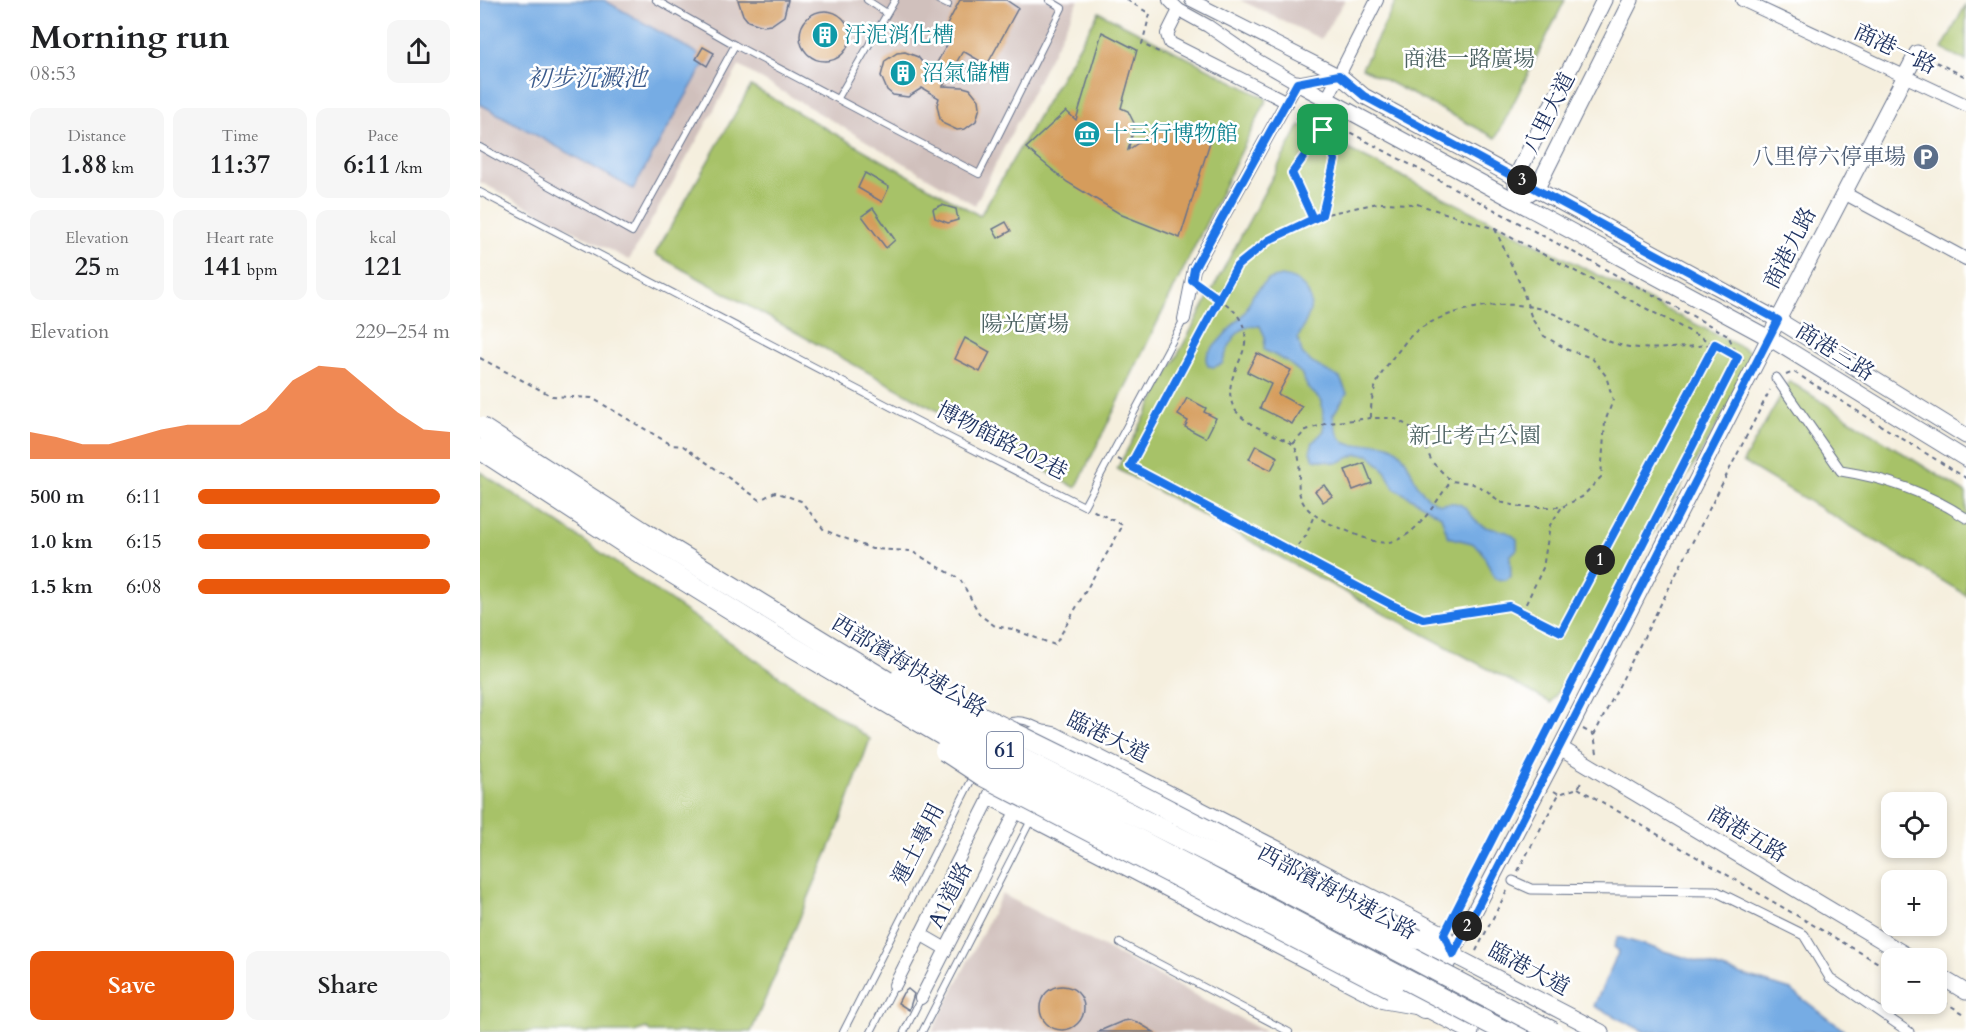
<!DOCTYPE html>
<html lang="en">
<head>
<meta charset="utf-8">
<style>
	body { margin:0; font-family:Cardo,"Noto Serif TC",serif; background:#f6f6f6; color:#202124; height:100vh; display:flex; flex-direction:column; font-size:22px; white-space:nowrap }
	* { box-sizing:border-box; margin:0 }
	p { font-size:20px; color:#757577 }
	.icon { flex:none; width:33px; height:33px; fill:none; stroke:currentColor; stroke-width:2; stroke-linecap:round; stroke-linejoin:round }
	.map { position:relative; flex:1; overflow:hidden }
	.side { display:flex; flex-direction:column; background:#fff; width:480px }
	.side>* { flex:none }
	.controls { position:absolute; left:1401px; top:792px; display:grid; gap:12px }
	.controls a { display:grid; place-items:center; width:66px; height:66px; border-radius:12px; background:#fff; box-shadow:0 3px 9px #0003; font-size:30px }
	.pin { position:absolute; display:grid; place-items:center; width:51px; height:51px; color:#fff; margin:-26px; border-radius:12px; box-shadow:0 3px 9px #0006 }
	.km { position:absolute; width:30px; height:30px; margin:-15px; border-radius:50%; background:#222; color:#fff; font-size:16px; line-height:30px; text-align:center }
	.round { display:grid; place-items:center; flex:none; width:63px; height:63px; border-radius:12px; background:#f6f6f6 }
	.summary { display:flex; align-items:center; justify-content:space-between; height:102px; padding:0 30px }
	h1 { font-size:33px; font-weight:700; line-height:45px }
	.stats { display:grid; grid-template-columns:repeat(3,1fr); gap:9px; height:102px; padding:6px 30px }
	.stats div { display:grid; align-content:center; border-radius:12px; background:#f6f6f6; text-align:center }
	.stats b { font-size:26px; font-weight:700 }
	.stats small { font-size:16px; font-weight:400 }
	.stats p { font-size:16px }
	.chart { height:168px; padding:12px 30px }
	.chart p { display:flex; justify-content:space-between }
	.chart svg { width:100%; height:108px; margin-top:6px; fill:#ea580c; opacity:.7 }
	.action { display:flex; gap:12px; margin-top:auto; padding:12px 30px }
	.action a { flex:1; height:69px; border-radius:12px; background:#ea580c; color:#fff; font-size:24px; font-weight:700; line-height:69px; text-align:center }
	.action a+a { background:#f6f6f6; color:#202124 }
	ul { padding:0 30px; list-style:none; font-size:20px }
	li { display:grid; grid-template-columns:96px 72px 1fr; align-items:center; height:45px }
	li i { height:15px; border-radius:8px; background:#ea580c }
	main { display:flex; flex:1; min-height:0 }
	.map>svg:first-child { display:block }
</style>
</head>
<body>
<main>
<section class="side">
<div class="summary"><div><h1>Morning run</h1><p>08:53</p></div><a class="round"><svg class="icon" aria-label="share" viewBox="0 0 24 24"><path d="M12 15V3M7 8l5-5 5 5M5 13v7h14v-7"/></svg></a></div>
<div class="stats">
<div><p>Distance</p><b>1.88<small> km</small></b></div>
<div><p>Time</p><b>11:37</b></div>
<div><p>Pace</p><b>6:11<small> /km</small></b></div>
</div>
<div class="stats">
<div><p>Elevation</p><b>25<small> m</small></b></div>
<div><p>Heart rate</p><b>141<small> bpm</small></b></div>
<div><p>kcal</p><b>121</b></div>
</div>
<div class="chart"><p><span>Elevation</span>229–254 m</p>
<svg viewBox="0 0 160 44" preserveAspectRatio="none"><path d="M0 44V33L10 35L20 38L30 38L40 35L50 32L60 30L70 30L80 30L90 24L100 12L110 6L120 7L130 16L140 25L150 32L160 33V44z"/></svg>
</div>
<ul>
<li><b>500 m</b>6:11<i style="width:96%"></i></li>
<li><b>1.0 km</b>6:15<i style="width:92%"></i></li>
<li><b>1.5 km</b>6:08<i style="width:100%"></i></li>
</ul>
<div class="action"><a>Save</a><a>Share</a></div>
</section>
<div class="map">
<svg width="1486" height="1032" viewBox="0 0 1486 1032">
	<rect width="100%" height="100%" fill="#fff"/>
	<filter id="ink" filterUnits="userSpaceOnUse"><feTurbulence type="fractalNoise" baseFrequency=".0167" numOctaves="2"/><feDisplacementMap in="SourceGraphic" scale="12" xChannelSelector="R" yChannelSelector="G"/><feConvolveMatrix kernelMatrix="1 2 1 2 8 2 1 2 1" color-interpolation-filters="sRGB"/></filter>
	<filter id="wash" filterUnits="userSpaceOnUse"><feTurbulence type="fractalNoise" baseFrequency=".008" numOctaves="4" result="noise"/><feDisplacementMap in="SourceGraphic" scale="24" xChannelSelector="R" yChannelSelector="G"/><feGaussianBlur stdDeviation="1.35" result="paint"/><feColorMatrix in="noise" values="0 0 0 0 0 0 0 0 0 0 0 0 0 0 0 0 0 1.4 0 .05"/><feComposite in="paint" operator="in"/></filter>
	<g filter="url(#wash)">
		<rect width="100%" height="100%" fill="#f5efde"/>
		<g fill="#d0c0bc">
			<polygon points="0,0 599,0 495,205 259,66 149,260 0,182"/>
			<polygon points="760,0 865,0 841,39"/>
			<polygon points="522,894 786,1032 452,1032"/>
		</g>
		<g fill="#a7c268" stroke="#617863" stroke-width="1.5">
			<polygon points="917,0 1085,0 1016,138 882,68"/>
			<polygon points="1486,4 1486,61 1462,49"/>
			<polygon points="619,12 787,99 596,488 175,254 271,86 500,216"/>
			<polygon points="820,125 1279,356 1071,703 637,469"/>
			<polygon points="1309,381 1486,493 1486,595 1263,462"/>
			<polygon points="0,472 87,529 390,739 359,826 271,1032 170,1032 166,1028 154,1032 0,1032"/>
		</g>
		<g fill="#76ace4" stroke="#486ea1" stroke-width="1.5">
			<polygon points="0,0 124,0 227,59 153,189 0,104"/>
			<path d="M801,276c20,2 36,19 27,40 -3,8 -7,15 -10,22l4,15 10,10 28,15 7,15 -14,22c8,54 37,15 63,34 16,12 16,37 33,49 15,10 12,4 26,5 14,2 17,18 28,23 14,6 21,1 34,13v10l-7,7 1,20 -6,4 -10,-1 -14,-29 -9,-7 -24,-6 -7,-21 -47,-28 -10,-19 -15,-14 -12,-1 -20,9 -23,-4 -4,-7 3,-10 11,-11 -2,-30 -14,-13 -7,-15 -15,-12 -22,-11 1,-13 -5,-11c-24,-3 -31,19 -38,38l-8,3 -6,-1 -2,-6 2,-7 37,-41 8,-17 14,-15z"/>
			<polygon points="1138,937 1311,990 1366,1032 1165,1032 1114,1006 1139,951 1134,947"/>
		</g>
		<g id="blocks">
			<g fill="#d59c5b">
				<polygon points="258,0 308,0 304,16 291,25 283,26 268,21 263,15"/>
				<polygon points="480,0 526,0 538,8 507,65 483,51 463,86 483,87 490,89 499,100 500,107 496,121 485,129 477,130 464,124 460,119 457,105 459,98 442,88 428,97 413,95 407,90 401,76 405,61 417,53 425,52 438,57 451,73 468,43 460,38"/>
				<circle cx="345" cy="36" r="25"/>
				<polygon points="622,32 657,50 641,108 648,111 655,125 648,150 684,125 730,142 700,238 642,215 587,182 546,148 586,111 596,120"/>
				<polygon points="223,47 234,53 227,66 216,59"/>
				<polygon points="385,173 409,187 402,202 378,188"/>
				<polygon points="462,205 476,209 478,220 468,223 455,218 453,209"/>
				<polygon points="393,208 415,240 406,248 382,216"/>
				<polygon points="526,222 531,231 518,238 513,229"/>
				<polygon points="485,338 510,352 500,372 475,359"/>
				<polygon points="777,353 811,370 798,394 822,407 812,424 780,408 791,384 767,372"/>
				<polygon points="707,398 726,408 724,412 736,418 726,438 705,427 708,421 698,415"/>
				<polygon points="776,445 798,457 791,470 769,459"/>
				<polygon points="884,463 892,483 873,490 865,470"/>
				<polygon points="844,485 852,496 843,502 835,491"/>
				<circle cx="582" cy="1008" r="22"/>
				<polygon points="428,989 434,994 429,1010 418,1003 423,993"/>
				<polygon points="650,1020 657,1022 674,1032 617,1032 643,1021"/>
			</g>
		</g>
	</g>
	<g filter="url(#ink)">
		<use href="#blocks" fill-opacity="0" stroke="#67728b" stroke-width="1.5"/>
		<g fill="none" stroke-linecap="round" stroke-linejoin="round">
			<defs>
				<g id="service">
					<polyline points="176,0 255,45 499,174 582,8 569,0"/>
					<polyline points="387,0 407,13"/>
					<polyline points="458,0 468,5"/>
					<polyline points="358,98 415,0"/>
					<polyline points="0,147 152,232 255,45"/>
					<polyline points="0,192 451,428 604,506 704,319"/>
					<path d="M525,723c15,-6 25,-1 39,6"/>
					<polyline points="640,943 809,1032"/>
					<polyline points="363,1032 494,775"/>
					<polyline points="391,1032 415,985"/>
					<polyline points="424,1032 441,998"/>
					<polyline points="442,1032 551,820"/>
				</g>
				<g id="pedestrian">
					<path d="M1296,378l65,93c45,7 87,22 125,47"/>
					<polyline points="1033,881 1051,889 1235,891 1324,935 1350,978 1429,1032"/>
				</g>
				<g id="minor">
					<polyline points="689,0 699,10 728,26 777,60 817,83"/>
					<polyline points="711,0 859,75"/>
					<polyline points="1262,0 1486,105"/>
					<polyline points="699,10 687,34 690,43 807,102"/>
					<polyline points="817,83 859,75"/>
					<polyline points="847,99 897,0"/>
					<polyline points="1364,193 1486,259"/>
					<polyline points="704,319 714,269 817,83"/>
					<polyline points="440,934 466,949"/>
					<polyline points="415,985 510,797"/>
					<polyline points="441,998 540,804"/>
				</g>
				<g id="tertiary">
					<polyline points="859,75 884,96 1298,320 1486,436"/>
					<polyline points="817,83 1289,338 1486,459"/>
					<polyline points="1036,186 1036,177 1124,0"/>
					<polyline points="1037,201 1057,188 1151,0"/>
					<path d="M540,742c10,-10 21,-11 35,-7l389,199 9,21 148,77"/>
					<polyline points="1080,748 1431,958"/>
					<polyline points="522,773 510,797 904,1001 944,1008 991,1032"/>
					<polyline points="1456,974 1486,992"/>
					<polyline points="947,1002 1080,748 1298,320 1437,53"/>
					<polyline points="1016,1019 1041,1032"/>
				</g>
				<g id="trunk">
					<polyline points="937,939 973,955"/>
					<polyline points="912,988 944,1008"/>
				</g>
			</defs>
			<use href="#service" stroke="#67728b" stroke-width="8"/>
			<use href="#pedestrian" stroke="#67728b" stroke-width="11"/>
			<use href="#minor" stroke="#67728b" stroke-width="14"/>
			<use href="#tertiary" stroke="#67728b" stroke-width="17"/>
			<use href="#trunk" stroke="#67728b" stroke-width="22"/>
			<g stroke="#67728b" stroke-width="2" stroke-dasharray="4.5 4.5" stroke-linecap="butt">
				<polyline points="647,0 670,14 662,44 683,54"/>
				<polyline points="1448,58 1486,77"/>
				<polyline points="816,119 828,110 845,119 1248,335 1257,355"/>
				<polyline points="817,120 843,130"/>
				<polyline points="842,215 855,160 843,130 845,113"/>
				<polyline points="833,218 812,173 843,130"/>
				<path d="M1015,229l27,59 10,31 12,17 24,14 24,8 14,18 7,24 -8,22 -4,55 -19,20 -20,10h-41l-21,-5 -14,-12 -15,-7 -20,-2 -19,-19 -10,-23 -12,-12 -16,-9h-23c-1,-27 7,-41 23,-62 7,-7 13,-18 21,-24 31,-23 85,-33 122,-24 31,8 52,29 83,37 26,7 68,2 95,-1"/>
				<path d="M723,288c11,8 27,16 35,28 24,35 -19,56 -5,90 7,16 33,25 48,32 4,2 10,4 12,7 13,16 1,37 8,53 6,16 25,24 39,30 11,4 22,10 34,13 36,10 59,-36 77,-60"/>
				<polyline points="0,358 72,396 112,398 192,445 203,446 280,500 295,492 321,501 344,530 392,549 431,551 480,579 500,615 515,626 532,629 575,645 643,525 612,510"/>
				<polyline points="1306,375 1314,372 1486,478"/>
				<polyline points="813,444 826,430 848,423 891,418"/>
				<polyline points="638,459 912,605 943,619 1029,606 1081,631 1235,344"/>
				<polyline points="650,466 757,266 788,240 842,215 898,203 937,204 1015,229 1264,360"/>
				<polyline points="812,552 826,536 834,515"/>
				<polyline points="1042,612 1063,568 1070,525 1082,507"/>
				<polyline points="1103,729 1114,735"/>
				<polyline points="1117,753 1114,735 1290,390"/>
				<polyline points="1098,788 1412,971"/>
				<polyline points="1074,791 1079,794 1098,788 1103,779"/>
				<polyline points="1038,871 1079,794"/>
				<polyline points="971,921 1259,357"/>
				<polyline points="996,951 1028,889"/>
				<polyline points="1456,997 1486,1015"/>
			</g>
			<use href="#service" stroke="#fff" stroke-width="6"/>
			<use href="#pedestrian" stroke="#fff" stroke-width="9"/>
			<use href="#minor" stroke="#fff" stroke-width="12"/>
			<use href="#tertiary" stroke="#fff" stroke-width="15"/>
			<use href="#trunk" stroke="#fff" stroke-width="20"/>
			<defs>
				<g id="trunk-bridge">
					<polyline points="0,427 163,532 495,735 781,879 1073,1032"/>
					<polyline points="0,449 152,548 296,637 486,749 1026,1032"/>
					<polyline points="421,677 660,795 937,939"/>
					<polyline points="465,751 503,776 912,988"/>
				</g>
			</defs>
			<use href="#trunk-bridge" stroke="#67728b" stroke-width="22" stroke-linecap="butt"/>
			<use href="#trunk-bridge" stroke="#fff" stroke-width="20"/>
		</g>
	</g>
	<g fill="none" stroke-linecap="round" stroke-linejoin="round" filter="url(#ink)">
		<defs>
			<polyline id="route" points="843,130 855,160 842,215 789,240 757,266 650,466 912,605 943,619 1029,606 1081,632 1235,344 1258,357 964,934 973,955 1298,320 884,96 859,75 817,83 714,269 712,280 739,299 757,266 789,240 833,219 812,173 843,130"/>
		</defs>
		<use href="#route" stroke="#fff" stroke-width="12"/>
		<use href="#route" stroke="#1a73e8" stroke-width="8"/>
	</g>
	<defs>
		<symbol id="building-disc" viewBox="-11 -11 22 22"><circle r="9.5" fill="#0f9aa8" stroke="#fff"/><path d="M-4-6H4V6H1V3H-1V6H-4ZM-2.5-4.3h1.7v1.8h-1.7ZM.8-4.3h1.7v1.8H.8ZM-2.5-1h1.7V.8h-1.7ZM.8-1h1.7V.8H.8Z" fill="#fff"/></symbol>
		<symbol id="museum-disc" viewBox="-11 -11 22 22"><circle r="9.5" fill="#0f9aa8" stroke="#fff"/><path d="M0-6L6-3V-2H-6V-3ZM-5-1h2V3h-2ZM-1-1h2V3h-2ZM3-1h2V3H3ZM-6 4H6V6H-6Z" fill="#fff"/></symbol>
		<symbol id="parking-disc" viewBox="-11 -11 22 22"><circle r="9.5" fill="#5c6f8a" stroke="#fff"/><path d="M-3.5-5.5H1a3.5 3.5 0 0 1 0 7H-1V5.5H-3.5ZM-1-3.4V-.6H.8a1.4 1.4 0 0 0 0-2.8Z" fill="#fff"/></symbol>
	</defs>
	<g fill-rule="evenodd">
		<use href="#building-disc" x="330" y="20" width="30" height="30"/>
		<use href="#building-disc" x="408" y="58" width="30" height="30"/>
		<use href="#museum-disc" x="592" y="119" width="30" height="30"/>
		<use href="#parking-disc" x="1431" y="142" width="30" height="30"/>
	</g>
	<g text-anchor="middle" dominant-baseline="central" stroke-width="5" stroke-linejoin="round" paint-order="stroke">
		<rect fill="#fff" stroke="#5f6d8e" stroke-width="1.5" x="507" y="732" width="36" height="36" rx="4.5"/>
		<g font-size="21" font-weight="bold" fill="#1b2f5e">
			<text x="525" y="750">61</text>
		</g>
		<g font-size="22" fill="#0d838f" stroke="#fff" text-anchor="start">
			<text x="364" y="35">汙泥消化槽</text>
			<text x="442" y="73">沼氣儲槽</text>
			<text x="626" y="134">十三行博物館</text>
		</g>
		<g font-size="22" fill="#1b2f5e" stroke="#fff">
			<text transform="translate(1415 49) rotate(25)">商港一路</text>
			<text transform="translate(1069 113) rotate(-63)">八里大道</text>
			<text transform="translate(1310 248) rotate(-63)">商港九路</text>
			<text transform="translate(1355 352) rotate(32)">商港三路</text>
			<text transform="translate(522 441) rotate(27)">博物館路202巷</text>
			<text transform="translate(429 666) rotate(31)">西部濱海快速公路</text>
			<text transform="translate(628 737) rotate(26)">臨港大道</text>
			<text transform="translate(1267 834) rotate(31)">商港五路</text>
			<text transform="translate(438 844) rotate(-63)">運土專用</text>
			<text transform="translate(857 892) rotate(28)">西部濱海快速公路</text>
			<text transform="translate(470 895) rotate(-63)">A1道路</text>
			<text transform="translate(1049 969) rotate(28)">臨港大道</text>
		</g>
		<g font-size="22" fill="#4c6262" stroke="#fff">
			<text x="989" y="59">商港一路廣場</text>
			<text x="545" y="324">陽光廣場</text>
			<text x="995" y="436">新北考古公園</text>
		</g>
		<g font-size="22" fill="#4e5e75" stroke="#fff" text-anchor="end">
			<text x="1426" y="157">八里停六停車場</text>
		</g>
		<g font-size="24" font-style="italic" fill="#3b5b8d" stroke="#fff">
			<text x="107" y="78">初步沉澱池</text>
		</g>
	</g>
</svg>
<div class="controls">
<a><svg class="icon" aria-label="locate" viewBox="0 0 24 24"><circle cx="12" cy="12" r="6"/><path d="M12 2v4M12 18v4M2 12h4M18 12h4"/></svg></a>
<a>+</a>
<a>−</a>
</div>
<div class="pin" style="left:843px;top:130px;background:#1e9e55"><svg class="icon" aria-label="arrive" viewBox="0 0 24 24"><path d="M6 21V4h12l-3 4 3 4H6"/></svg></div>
<b class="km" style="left:1120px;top:560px">1</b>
<b class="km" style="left:987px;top:926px">2</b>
<b class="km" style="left:1042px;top:180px">3</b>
</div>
</main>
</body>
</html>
